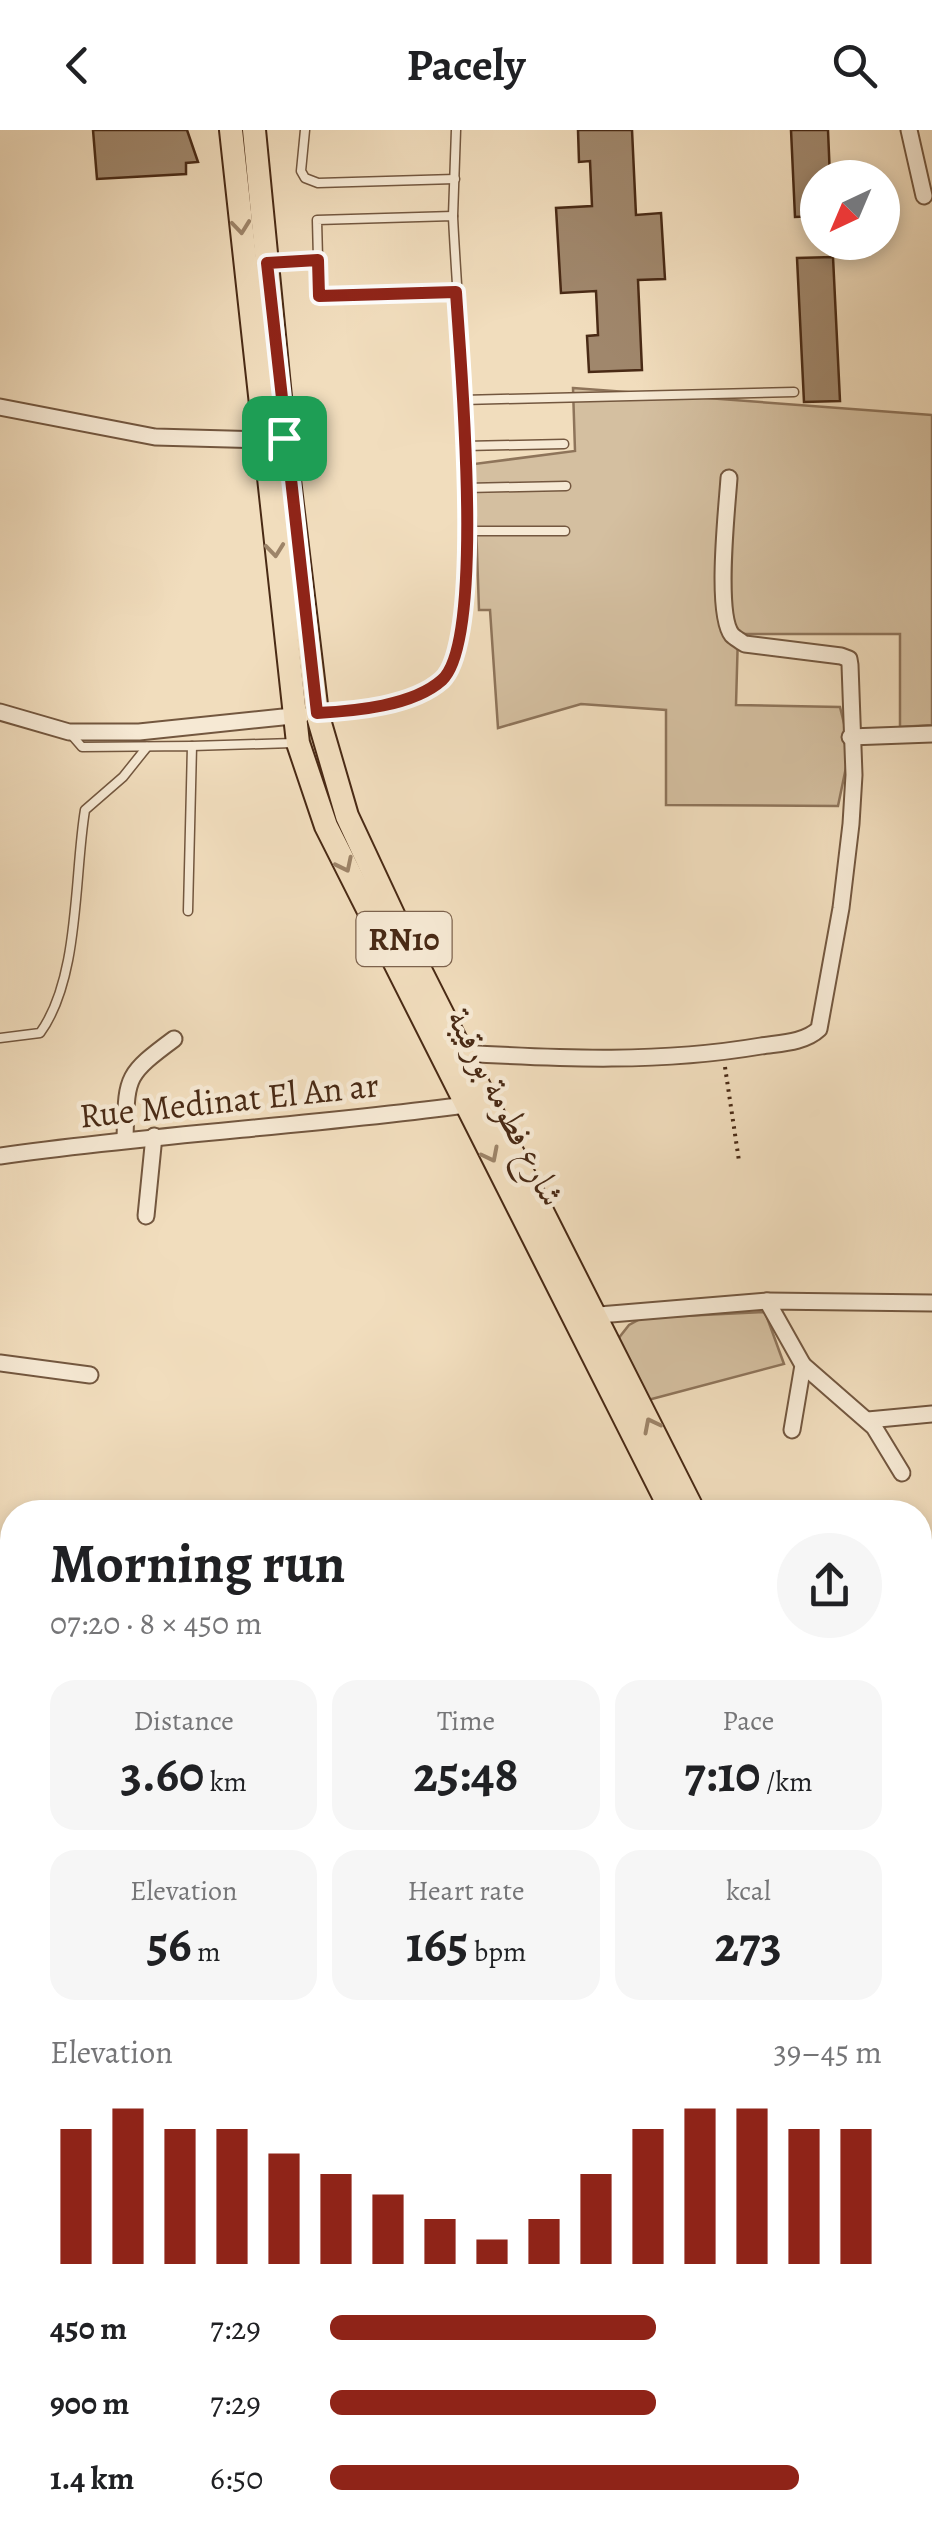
<!DOCTYPE html>
<html lang="en">
<head>
<meta charset="utf-8">
<style>
	body { margin:0; font-family:Alegreya,Amiri,serif; background:#f6f6f6; color:#202124; height:100vh; display:flex; flex-direction:column; font-size:38px; white-space:nowrap }
	* { box-sizing:border-box; margin:0 }
	p { font-size:32px; color:#757577 }
	.icon { flex:none; width:55px; height:55px; fill:none; stroke:currentColor; stroke-width:2; stroke-linecap:round; stroke-linejoin:round }
	.map { position:relative; flex:1; overflow:hidden }
	.details { position:absolute; left:0px; top:1370px; width:932px; height:1035px; display:flex; flex-direction:column; background:#fff; border-radius:40px 40px 0 0; box-shadow:0 5px 15px #0003 }
	.details>* { flex:none }
	.needle { width:65px; rotate:224deg }
	.tools { position:absolute; left:800px; top:30px; display:grid; gap:20px }
	.tools a { display:grid; place-items:center; width:100px; height:100px; border-radius:50%; background:#fff; box-shadow:0 5px 15px #0003; font-size:50px }
	.pin { position:absolute; display:grid; place-items:center; width:85px; height:85px; color:#fff; margin:-42px; border-radius:20px; box-shadow:0 5px 15px #0006 }
	.round { display:grid; place-items:center; flex:none; width:105px; height:105px; border-radius:52px; background:#f6f6f6 }
	.overview { display:flex; align-items:center; justify-content:space-between; height:170px; padding:0 50px }
	h1 { font-size:55px; font-weight:600; line-height:75px }
	.metrics { display:grid; grid-template-columns:repeat(3,1fr); gap:15px; height:170px; padding:10px 50px }
	.metrics div { display:grid; align-content:center; border-radius:25px; background:#f6f6f6; text-align:center }
	.metrics b { font-size:50px; font-weight:600 }
	.metrics small { font-size:28px; font-weight:400 }
	.metrics p { font-size:28px }
	.chart { height:280px; padding:20px 50px }
	.chart p { display:flex; justify-content:space-between }
	.chart svg { width:100%; height:180px; margin-top:10px; stroke:#8f2418; stroke-width:6 }
	ul { padding:0 50px; list-style:none; font-size:32px }
	li { display:grid; grid-template-columns:160px 120px 1fr; align-items:center; height:75px }
	li i { height:25px; border-radius:12px; background:#8f2418 }
	header { display:flex; justify-content:space-between; align-items:center; height:130px; padding:0 50px; background:#fff; font-size:45px; font-weight:600 }
	.map>svg:first-child { display:block }
</style>
</head>
<body>
<header><svg class="icon" aria-label="back" viewBox="0 0 24 24"><path d="M15 5l-7 7 7 7"/></svg>Pacely<svg class="icon" aria-label="search" viewBox="0 0 24 24"><circle cx="10" cy="10" r="6"/><path d="M15 15l6 6"/></svg></header>
<div class="map">
<svg width="932" height="2405" viewBox="0 0 932 2405">
	<rect width="100%" height="100%" fill="#f1ddbd"/>
	<filter id="stains"><feTurbulence type="fractalNoise" baseFrequency=".002" numOctaves="4"/><feColorMatrix values="0 0 0 0 .2 0 0 0 0 .09 0 0 0 0 .02 0 0 0 .5 -.17"/></filter>
	<radialGradient id="worn" r=".72"><stop offset=".6" stop-color="#630" stop-opacity="0"/><stop offset="1" stop-color="#630" stop-opacity=".3"/></radialGradient>
	<g fill="#d4bfa0" stroke="#8e745a" stroke-width="2.5">
		<polygon points="573,258 932,285 932,595 900,597 900,504 738,504 736,575 840,577 850,618 838,676 666,675 666,580 581,574 498,598 490,480 479,480 474,334 575,321"/>
		<polygon points="765,1182 784,1234 648,1270 618,1209 629,1195 642,1188"/>
	</g>
	<g fill="#a0876c" stroke="#492a15" stroke-width="2.5">
		<polygon points="93,0 187,0 198,32 186,33 186,44 97,49"/>
		<polygon points="578,0 632,0 636,85 661,83 665,149 638,150 642,240 589,242 587,206 598,205 596,161 561,163 556,78 592,76 590,31 579,32"/>
		<polygon points="791,0 828,0 830,48 818,48 818,86 795,87"/>
		<polygon points="833,127 840,271 804,272 797,128"/>
	</g>
	<g fill="none" stroke-linecap="round" stroke-linejoin="round">
		<defs>
			<g id="lane">
				<polyline points="305,0 301,41 305,48 318,53 455,49"/>
				<polyline points="453,86 456,0"/>
				<polyline points="273,133 318,131"/>
				<polyline points="463,270 794,262"/>
				<polyline points="465,316 564,314"/>
				<polyline points="466,358 566,356"/>
				<polyline points="468,401 565,401"/>
				<path d="M321,583c31,-2 103,-11 123,-35 43,-49 12,-383 9,-462l-136,4 2,77 137,-5"/>
				<polyline points="69,602 82,617 192,616 188,781"/>
				<polyline points="192,616 293,613"/>
				<path d="M0,908l40,-5c40,-55 34,-157 45,-223l38,-33 24,-30"/>
				<polyline points="920,1670 932,1669"/>
			</g>
			<g id="street">
				<polyline points="909,0 924,66"/>
				<polyline points="0,277 155,307 263,310"/>
				<polyline points="0,582 69,602 139,602 302,585"/>
				<polyline points="850,607 932,604"/>
				<path d="M462,923c100,6 199,10 299,-7 19,-3 43,-3 58,-17l22,-121 10,-84 3,-49 -4,-110 -1,-6 -8,-3 -96,-12c-2,-1 -11,-7 -13,-9 -17,-21 -5,-127 -3,-157"/>
				<path d="M125,1008c2,-61 -1,-62 49,-99"/>
				<path d="M0,1026c154,-22 310,-30 465,-51"/>
				<polyline points="146,1086 154,1006"/>
				<polyline points="767,1171 803,1235 792,1300"/>
				<polyline points="587,1186 767,1171 932,1173"/>
				<polyline points="0,1233 90,1245"/>
				<polyline points="803,1235 874,1297 902,1343"/>
				<polyline points="868,1290 932,1284"/>
				<polyline points="0,1627 12,1627"/>
				<polyline points="85,2392 86,2405"/>
				<polyline points="620,2392 622,2405"/>
				<polyline points="749,2392 751,2405"/>
			</g>
			<g id="primary">
				<polyline points="231,0 298,613 326,696 672,1382"/>
				<polyline points="254,0 284,308 317,583 347,686 404,808 694,1382"/>
				<polyline points="920,1826 932,1849"/>
				<polyline points="920,1878 932,1902"/>
			</g>
		</defs>
		<use href="#lane" stroke="#73573f" stroke-width="11"/>
		<use href="#street" stroke="#73573f" stroke-width="19"/>
		<use href="#primary" stroke="#492a15" stroke-width="26"/>
		<polyline stroke="#492a15" stroke-width="4" stroke-dasharray="2.5 5" stroke-linecap="butt" points="725,937 739,1031"/>
		<use href="#lane" stroke="#f6e9d4" stroke-width="8"/>
		<use href="#street" stroke="#f6e9d4" stroke-width="15"/>
		<use href="#primary" stroke="#f1ddbd" stroke-width="22"/>
	</g>
	<defs><path id="oneway-chevron" d="M-2-3.5L2.5 0L-2 3.5" fill="none" stroke-width="1.6" stroke-linecap="round" stroke-linejoin="round" transform="scale(2.5)"/></defs>
	<g stroke="#9d8469">
		<use href="#oneway-chevron" transform="translate(241 97) rotate(84)"/>
		<use href="#oneway-chevron" transform="translate(275 420) rotate(84)"/>
		<use href="#oneway-chevron" transform="translate(345 735) rotate(64)"/>
		<use href="#oneway-chevron" transform="translate(491 1025) rotate(63)"/>
		<use href="#oneway-chevron" transform="translate(651 1295) rotate(-117)"/>
	</g>
	<g fill="none" stroke-linecap="round" stroke-linejoin="round">
		<defs>
			<path id="route" d="M318,130l1,36 137,-4c4,66 30,348 -14,388 -29,26 -87,31 -125,33l-50,-450z"/>
		</defs>
		<use href="#route" stroke="#fff" stroke-width="20"/>
		<use href="#route" stroke="#8f2418" stroke-width="12"/>
	</g>
	<g text-anchor="middle" dominant-baseline="central" stroke-width="9" stroke-linejoin="round" paint-order="stroke">
		<rect fill="#f6e9d4" stroke="#7d634e" stroke-width="2.5" x="356.5" y="782" width="95" height="54" rx="8"/>
		<g font-size="32" font-weight="bold" fill="#492a15">
			<text x="404" y="809">RN10</text>
		</g>
		<g font-size="35" fill="#492a15" stroke="#f6e9d4">
			<text transform="translate(229 970) rotate(-6)">Rue Medinat El An ar</text>
			<text transform="translate(506 977) rotate(63)">شارع فطومة بورقيبة</text>
		</g>
	</g>
	<rect width="100%" height="100%" filter="url(#stains)"/>
	<rect width="100%" height="100%" fill="url(#worn)"/>
</svg>
<div class="tools">
<a><svg class="needle" viewBox="-14 -14 28 28"><path d="M0-13l5 13h-10z" fill="#e53935"/><path d="M0 13l5-13h-10z" fill="#757577"/></svg></a>
</div>
<div class="pin" style="left:284px;top:308px;background:#1e9e55"><svg class="icon" aria-label="arrive" viewBox="0 0 24 24"><path d="M6 21V4h12l-3 4 3 4H6"/></svg></div>
<section class="details">
<div class="overview"><div><h1>Morning run</h1><p>07:20 · 8 × 450 m</p></div><a class="round"><svg class="icon" aria-label="share" viewBox="0 0 24 24"><path d="M12 15V3M7 8l5-5 5 5M5 13v7h14v-7"/></svg></a></div>
<div class="metrics">
<div><p>Distance</p><b>3.60<small> km</small></b></div>
<div><p>Time</p><b>25:48</b></div>
<div><p>Pace</p><b>7:10<small> /km</small></b></div>
</div>
<div class="metrics">
<div><p>Elevation</p><b>56<small> m</small></b></div>
<div><p>Heart rate</p><b>165<small> bpm</small></b></div>
<div><p>kcal</p><b>273</b></div>
</div>
<div class="chart"><p><span>Elevation</span>39–45 m</p>
<svg viewBox="0 0 160 44" preserveAspectRatio="none"><path d="M5 44V11M15 44V6M25 44V11M35 44V11M45 44V17M55 44V22M65 44V27M75 44V33M85 44V38M95 44V33M105 44V22M115 44V11M125 44V6M135 44V6M145 44V11M155 44V11"/></svg>
</div>
<ul>
<li><b>450 m</b>7:29<i style="width:59%"></i></li>
<li><b>900 m</b>7:29<i style="width:59%"></i></li>
<li><b>1.4 km</b>6:50<i style="width:85%"></i></li>
</ul>
</section>
</div>
</body>
</html>
